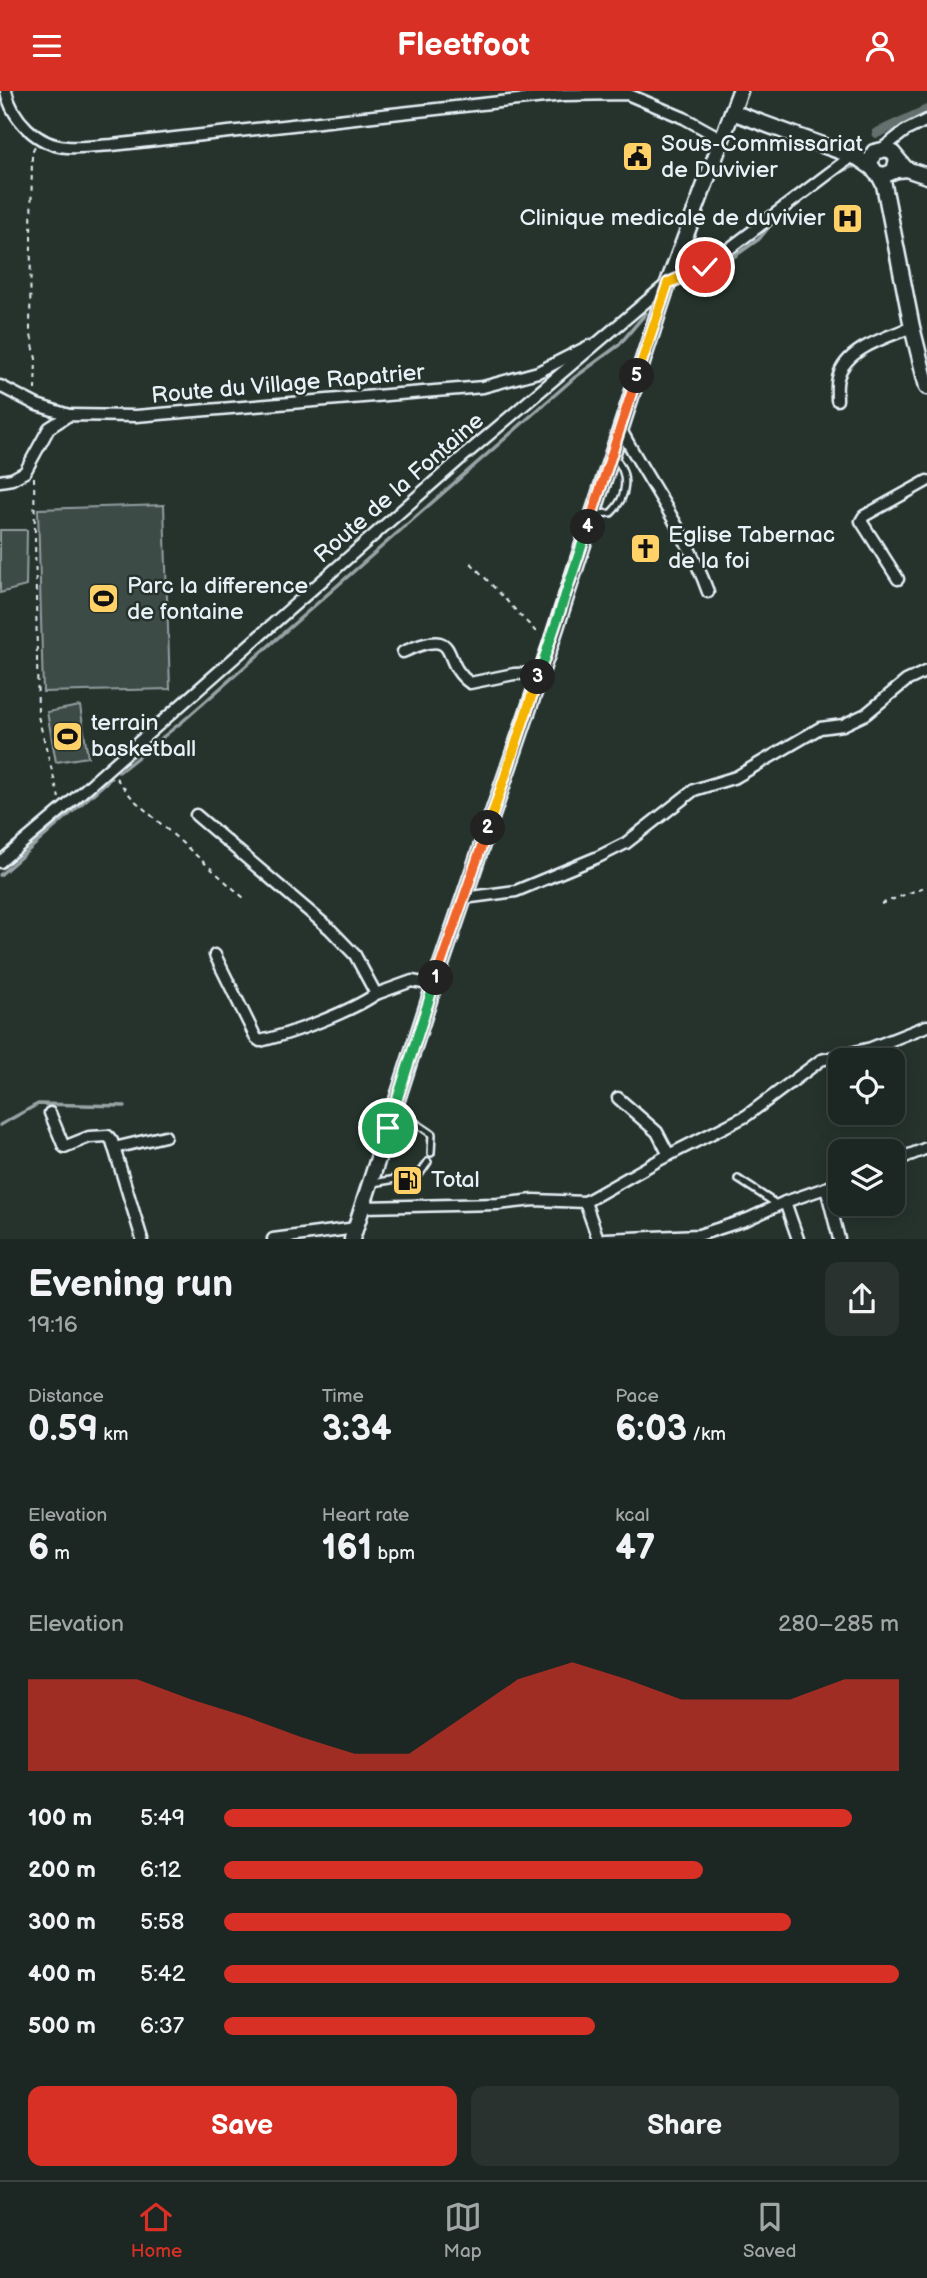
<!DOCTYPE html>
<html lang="en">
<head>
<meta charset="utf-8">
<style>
	body { margin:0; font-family:"Balsamiq Sans",sans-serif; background:#29322f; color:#f1f3f6; height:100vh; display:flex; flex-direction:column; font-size:26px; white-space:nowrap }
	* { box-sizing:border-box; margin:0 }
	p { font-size:23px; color:#a0a5a5 }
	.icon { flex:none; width:38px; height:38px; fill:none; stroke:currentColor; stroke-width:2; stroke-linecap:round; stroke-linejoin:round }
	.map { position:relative; height:1148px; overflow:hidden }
	.sheet { display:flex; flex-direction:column; background:#1c2622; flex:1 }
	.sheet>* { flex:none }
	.tools { position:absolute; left:828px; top:957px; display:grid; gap:14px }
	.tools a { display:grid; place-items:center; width:77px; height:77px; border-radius:14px; background:#1c2622; box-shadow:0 4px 18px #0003,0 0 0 2px #3a4340; font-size:35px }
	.pin { position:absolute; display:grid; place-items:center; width:60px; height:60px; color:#fff; margin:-30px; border:4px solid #fff; border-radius:50%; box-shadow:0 2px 7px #0007 }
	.km { position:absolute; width:35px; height:35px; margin:-18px; border-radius:50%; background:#222; color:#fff; font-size:19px; line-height:35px; text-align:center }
	.round { display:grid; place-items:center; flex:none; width:74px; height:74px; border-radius:14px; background:#29322f }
	.headline { display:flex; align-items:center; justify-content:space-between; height:119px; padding:0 28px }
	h1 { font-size:38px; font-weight:800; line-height:52px }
	.metrics { display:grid; grid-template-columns:repeat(3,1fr); gap:10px; height:119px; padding:7px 28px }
	.metrics div { display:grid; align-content:center }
	.metrics b { font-size:35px; font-weight:800 }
	.metrics small { font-size:19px; font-weight:400 }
	.metrics p { font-size:19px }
	.chart { height:196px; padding:14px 28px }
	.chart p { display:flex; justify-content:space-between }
	.chart svg { width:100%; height:126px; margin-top:7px; fill:#d93025; opacity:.7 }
	.primary-button { display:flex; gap:14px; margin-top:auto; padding:14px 28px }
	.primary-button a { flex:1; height:80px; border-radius:14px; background:#d93025; color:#fff; font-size:28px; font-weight:800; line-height:80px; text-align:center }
	.primary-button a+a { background:#29322f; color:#f1f3f6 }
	ul { padding:0 28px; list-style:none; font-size:23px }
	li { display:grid; grid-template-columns:112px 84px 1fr; align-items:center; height:52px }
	li i { height:18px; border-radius:9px; background:#d93025 }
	header { display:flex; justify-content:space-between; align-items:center; height:91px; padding:0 28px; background:#d93025; color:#fff; font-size:32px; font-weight:800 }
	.menu { display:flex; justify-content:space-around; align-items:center; height:98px; border-top:2px solid #3a4340; background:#1c2622; font-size:19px; color:#a0a5a5 }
	.menu a { display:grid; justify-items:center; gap:4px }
	.menu .selected { color:#d93025 }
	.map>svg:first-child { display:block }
</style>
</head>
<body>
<header><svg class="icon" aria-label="menu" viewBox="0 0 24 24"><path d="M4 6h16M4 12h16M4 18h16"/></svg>Fleetfoot<svg class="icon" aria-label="person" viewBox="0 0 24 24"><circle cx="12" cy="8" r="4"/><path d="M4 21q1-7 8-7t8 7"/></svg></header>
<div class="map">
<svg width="927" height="1148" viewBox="0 0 927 1148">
	<rect width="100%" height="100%" fill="#26332d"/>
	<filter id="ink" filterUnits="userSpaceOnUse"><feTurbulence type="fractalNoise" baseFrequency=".0143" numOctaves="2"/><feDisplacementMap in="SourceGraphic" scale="14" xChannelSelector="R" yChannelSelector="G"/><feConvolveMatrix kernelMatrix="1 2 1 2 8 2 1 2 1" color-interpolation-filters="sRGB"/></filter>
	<g filter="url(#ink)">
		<g fill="#3e4b47" stroke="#939ea0" stroke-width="2">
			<polygon points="164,414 170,598 43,601 38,418"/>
			<polygon points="0,439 27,439 26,495 0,502"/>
			<polygon points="80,615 88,666 56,671 47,621"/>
		</g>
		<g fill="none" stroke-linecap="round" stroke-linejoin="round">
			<g stroke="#98a3a5" stroke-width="3.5">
				<polyline points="830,87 851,76 861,75"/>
				<polyline points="688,192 708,184 759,148 774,130"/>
				<polyline points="119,681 183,630 574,287 619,254 646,222"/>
				<polyline points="38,732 67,708"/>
				<polyline points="0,784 111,687"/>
				<polyline points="0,1034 38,1013 125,1015"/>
			</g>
			<polyline stroke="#636f6d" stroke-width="10" points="877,42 927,19"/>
			<defs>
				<g id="lane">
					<path d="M595,423l16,-1c17,-16 19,-40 2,-57"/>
					<polyline points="395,1018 432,1043 431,1062"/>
					<polyline points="738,1088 778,1114"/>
					<polyline points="373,1092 419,1084 428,1071"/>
				</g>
				<g id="street">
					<path d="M6,0c6,28 31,54 61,56 15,1 30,-1 45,-2l451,-50 64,-1 57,24 38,21"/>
					<polyline points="882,58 905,40 927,29"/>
					<polyline points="0,295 37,314 69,324"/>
					<path d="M837,309c0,-7 -1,-15 1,-22 7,-30 50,-41 74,-51"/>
					<path d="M620,337c29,55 67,105 88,164"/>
					<polyline points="0,390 12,388 25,381 49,337 69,324 136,325 483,296 538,281 589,255"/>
					<polyline points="898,488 861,430 864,425 927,390"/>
					<path d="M403,561c61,-27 35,9 67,31l44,-9 25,-1"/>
					<polyline points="196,724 330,838 355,864 376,903 412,890 434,894"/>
					<polyline points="0,771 64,717 459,369 668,192 705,176 852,65"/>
					<polyline points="464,807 516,800 598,766 626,752 694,699 736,686 820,637 843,634 866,623 906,590 927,580"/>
					<path d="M215,864l41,83 4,3c31,-7 90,-29 116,-47"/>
					<polyline points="618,1007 657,1041 669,1064"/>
					<polyline points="50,1022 64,1056 89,1046 108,1045 112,1050 142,1148"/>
					<polyline points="114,1057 165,1045"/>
					<polyline points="892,1071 927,1057"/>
					<polyline points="826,1097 839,1148"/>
					<polyline points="585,1111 598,1148"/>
					<polyline points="785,1111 798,1148"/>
					<polyline points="364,1116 498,1113 534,1109 585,1111 661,1068 746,1025 821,969 871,957 927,935"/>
					<polyline points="273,1148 356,1137"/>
					<polyline points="605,1148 699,1144 748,1128 785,1111 840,1092"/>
				</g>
				<g id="secondary">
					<polyline points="732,21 858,67 871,76"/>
					<polyline points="897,68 894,80 885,84 876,82 870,73 874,61 887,58 892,61 906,78"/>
					<polyline points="898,79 906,78 927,85"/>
					<polyline points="879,84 884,94 912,236 927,296"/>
					<polyline points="352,1148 434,894 550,555 668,192 740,0"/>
				</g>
			</defs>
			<use href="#lane" stroke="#e8f1f8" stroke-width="10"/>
			<use href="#street" stroke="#e8f1f8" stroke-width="15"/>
			<use href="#secondary" stroke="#e8f1f8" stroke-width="19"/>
			<g stroke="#e8f1f8" stroke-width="2" stroke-dasharray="5 5" stroke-linecap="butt">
				<polyline points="35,299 36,268 30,239 32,61 35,55"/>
				<polyline points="34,386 38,625 59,707"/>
				<polyline points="471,472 539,544"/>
				<polyline points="116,687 133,708 245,808"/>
				<polyline points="881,813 927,795"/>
			</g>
			<use href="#lane" stroke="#26332d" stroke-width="5"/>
			<use href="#street" stroke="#26332d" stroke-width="10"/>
			<use href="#secondary" stroke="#26332d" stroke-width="14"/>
		</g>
	</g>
	<g fill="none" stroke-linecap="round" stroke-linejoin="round" filter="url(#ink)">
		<defs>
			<polyline id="split-1" points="388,1037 436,887"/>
			<polyline id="split-2" points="436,887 488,737"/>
			<polyline id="split-3" points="488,737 538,586"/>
			<polyline id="split-4" points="538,586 588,436"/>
			<polyline id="split-5" points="588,436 637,285"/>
			<polyline id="split-6" points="637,285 668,192 705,176"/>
		</defs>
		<use href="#split-1" stroke="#fff" stroke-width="14"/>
		<use href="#split-2" stroke="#fff" stroke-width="14"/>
		<use href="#split-3" stroke="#fff" stroke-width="14"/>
		<use href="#split-4" stroke="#fff" stroke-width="14"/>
		<use href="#split-5" stroke="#fff" stroke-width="14"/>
		<use href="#split-6" stroke="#fff" stroke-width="14"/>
		<use href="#split-1" stroke="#22a559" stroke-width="9"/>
		<use href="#split-2" stroke="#f0652b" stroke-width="9"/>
		<use href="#split-3" stroke="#f5b400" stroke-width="9"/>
		<use href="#split-4" stroke="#22a559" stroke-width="9"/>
		<use href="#split-5" stroke="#f0652b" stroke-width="9"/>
		<use href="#split-6" stroke="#f5b400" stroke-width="9"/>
	</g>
	<defs>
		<symbol id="civic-square" viewBox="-11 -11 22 22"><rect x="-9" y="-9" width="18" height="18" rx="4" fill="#ffd166" stroke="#26332d"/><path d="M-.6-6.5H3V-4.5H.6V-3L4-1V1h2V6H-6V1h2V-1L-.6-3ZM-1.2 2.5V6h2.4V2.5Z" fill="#111"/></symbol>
		<symbol id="hospital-square" viewBox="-11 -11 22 22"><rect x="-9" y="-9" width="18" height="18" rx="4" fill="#ffd166" stroke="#26332d"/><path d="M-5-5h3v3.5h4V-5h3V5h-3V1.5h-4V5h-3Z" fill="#111"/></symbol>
		<symbol id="church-square" viewBox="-11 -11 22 22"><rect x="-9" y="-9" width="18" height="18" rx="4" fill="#ffd166" stroke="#26332d"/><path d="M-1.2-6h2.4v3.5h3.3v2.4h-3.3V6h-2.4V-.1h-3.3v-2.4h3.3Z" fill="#111"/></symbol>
		<symbol id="stadium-square" viewBox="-11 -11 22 22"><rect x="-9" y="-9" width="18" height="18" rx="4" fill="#ffd166" stroke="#26332d"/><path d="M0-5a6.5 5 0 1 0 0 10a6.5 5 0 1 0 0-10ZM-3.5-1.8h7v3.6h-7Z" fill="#111"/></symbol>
		<symbol id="fuel-square" viewBox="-11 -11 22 22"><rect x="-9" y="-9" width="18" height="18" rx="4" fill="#ffd166" stroke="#26332d"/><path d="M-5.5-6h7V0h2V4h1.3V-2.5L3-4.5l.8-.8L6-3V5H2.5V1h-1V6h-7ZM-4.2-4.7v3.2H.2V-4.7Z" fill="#111"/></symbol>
	</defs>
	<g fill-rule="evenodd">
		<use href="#civic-square" x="620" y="48" width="35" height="35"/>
		<use href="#hospital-square" x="830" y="110" width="35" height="35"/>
		<use href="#church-square" x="628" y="440" width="35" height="35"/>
		<use href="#stadium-square" x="86" y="490" width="35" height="35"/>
		<use href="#stadium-square" x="50" y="628" width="35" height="35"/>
		<use href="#fuel-square" x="390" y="1072" width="35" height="35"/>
	</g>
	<g text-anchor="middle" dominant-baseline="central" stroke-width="5" stroke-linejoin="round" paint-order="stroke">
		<g font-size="23" fill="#e8f1f8" stroke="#26332d" text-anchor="start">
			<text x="661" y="53">Sous-Commissariat<tspan x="661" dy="26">de Duvivier</tspan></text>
			<text x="825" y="127" text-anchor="end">Clinique medicale de duvivier</text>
			<text x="668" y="444">Eglise Tabernac<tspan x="668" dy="26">de la foi</tspan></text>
			<text x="127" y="495">Parc la difference<tspan x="127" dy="26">de fontaine</tspan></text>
			<text x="91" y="632">terrain<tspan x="91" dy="26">basketball</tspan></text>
			<text x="431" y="1089">Total</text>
		</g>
		<g font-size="23" fill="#e8f1f8" stroke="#26332d">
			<text transform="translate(288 293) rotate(-5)">Route du Village Rapatrier</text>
			<text transform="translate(399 397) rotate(-41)">Route de la Fontaine</text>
		</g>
	</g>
</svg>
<div class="tools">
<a><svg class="icon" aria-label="locate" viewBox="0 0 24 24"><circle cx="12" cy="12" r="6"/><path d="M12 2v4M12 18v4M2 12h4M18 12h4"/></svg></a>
<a><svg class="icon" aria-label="layers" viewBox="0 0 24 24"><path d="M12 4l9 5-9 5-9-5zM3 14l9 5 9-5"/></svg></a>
</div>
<div class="pin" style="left:388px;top:1037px;background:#1e9e55"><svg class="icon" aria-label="arrive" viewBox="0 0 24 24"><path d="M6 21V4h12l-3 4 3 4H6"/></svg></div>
<div class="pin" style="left:705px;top:176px;background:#d93025"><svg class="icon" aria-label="check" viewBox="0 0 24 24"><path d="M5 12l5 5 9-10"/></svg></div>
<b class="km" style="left:436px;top:887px">1</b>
<b class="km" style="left:488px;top:737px">2</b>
<b class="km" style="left:538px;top:586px">3</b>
<b class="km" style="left:588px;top:436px">4</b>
<b class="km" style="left:637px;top:285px">5</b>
</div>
<section class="sheet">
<div class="headline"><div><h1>Evening run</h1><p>19:16</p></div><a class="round"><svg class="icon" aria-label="share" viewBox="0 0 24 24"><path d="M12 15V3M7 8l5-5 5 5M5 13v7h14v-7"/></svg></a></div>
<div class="metrics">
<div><p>Distance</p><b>0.59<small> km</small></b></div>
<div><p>Time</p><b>3:34</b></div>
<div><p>Pace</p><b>6:03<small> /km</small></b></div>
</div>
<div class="metrics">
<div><p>Elevation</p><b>6<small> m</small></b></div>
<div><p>Heart rate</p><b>161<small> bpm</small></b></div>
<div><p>kcal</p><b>47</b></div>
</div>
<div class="chart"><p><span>Elevation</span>280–285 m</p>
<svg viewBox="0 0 160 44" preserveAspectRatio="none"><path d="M0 44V12L10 12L20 12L30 19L40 25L50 32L60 38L70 38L80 25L90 12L100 6L110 12L120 19L130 19L140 19L150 12L160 12V44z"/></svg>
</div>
<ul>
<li><b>100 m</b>5:49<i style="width:93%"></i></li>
<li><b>200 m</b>6:12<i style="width:71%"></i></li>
<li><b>300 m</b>5:58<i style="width:84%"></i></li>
<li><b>400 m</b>5:42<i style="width:100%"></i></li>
<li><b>500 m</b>6:37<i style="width:55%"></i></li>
</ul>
<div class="primary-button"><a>Save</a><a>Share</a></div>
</section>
<nav class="menu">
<a class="selected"><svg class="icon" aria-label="home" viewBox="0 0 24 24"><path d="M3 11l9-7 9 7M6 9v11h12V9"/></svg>Home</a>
<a><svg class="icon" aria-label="map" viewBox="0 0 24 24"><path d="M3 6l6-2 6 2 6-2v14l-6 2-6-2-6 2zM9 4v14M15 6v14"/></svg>Map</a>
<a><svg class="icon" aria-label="saved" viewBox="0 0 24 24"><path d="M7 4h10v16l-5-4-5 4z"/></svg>Saved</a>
</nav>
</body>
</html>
